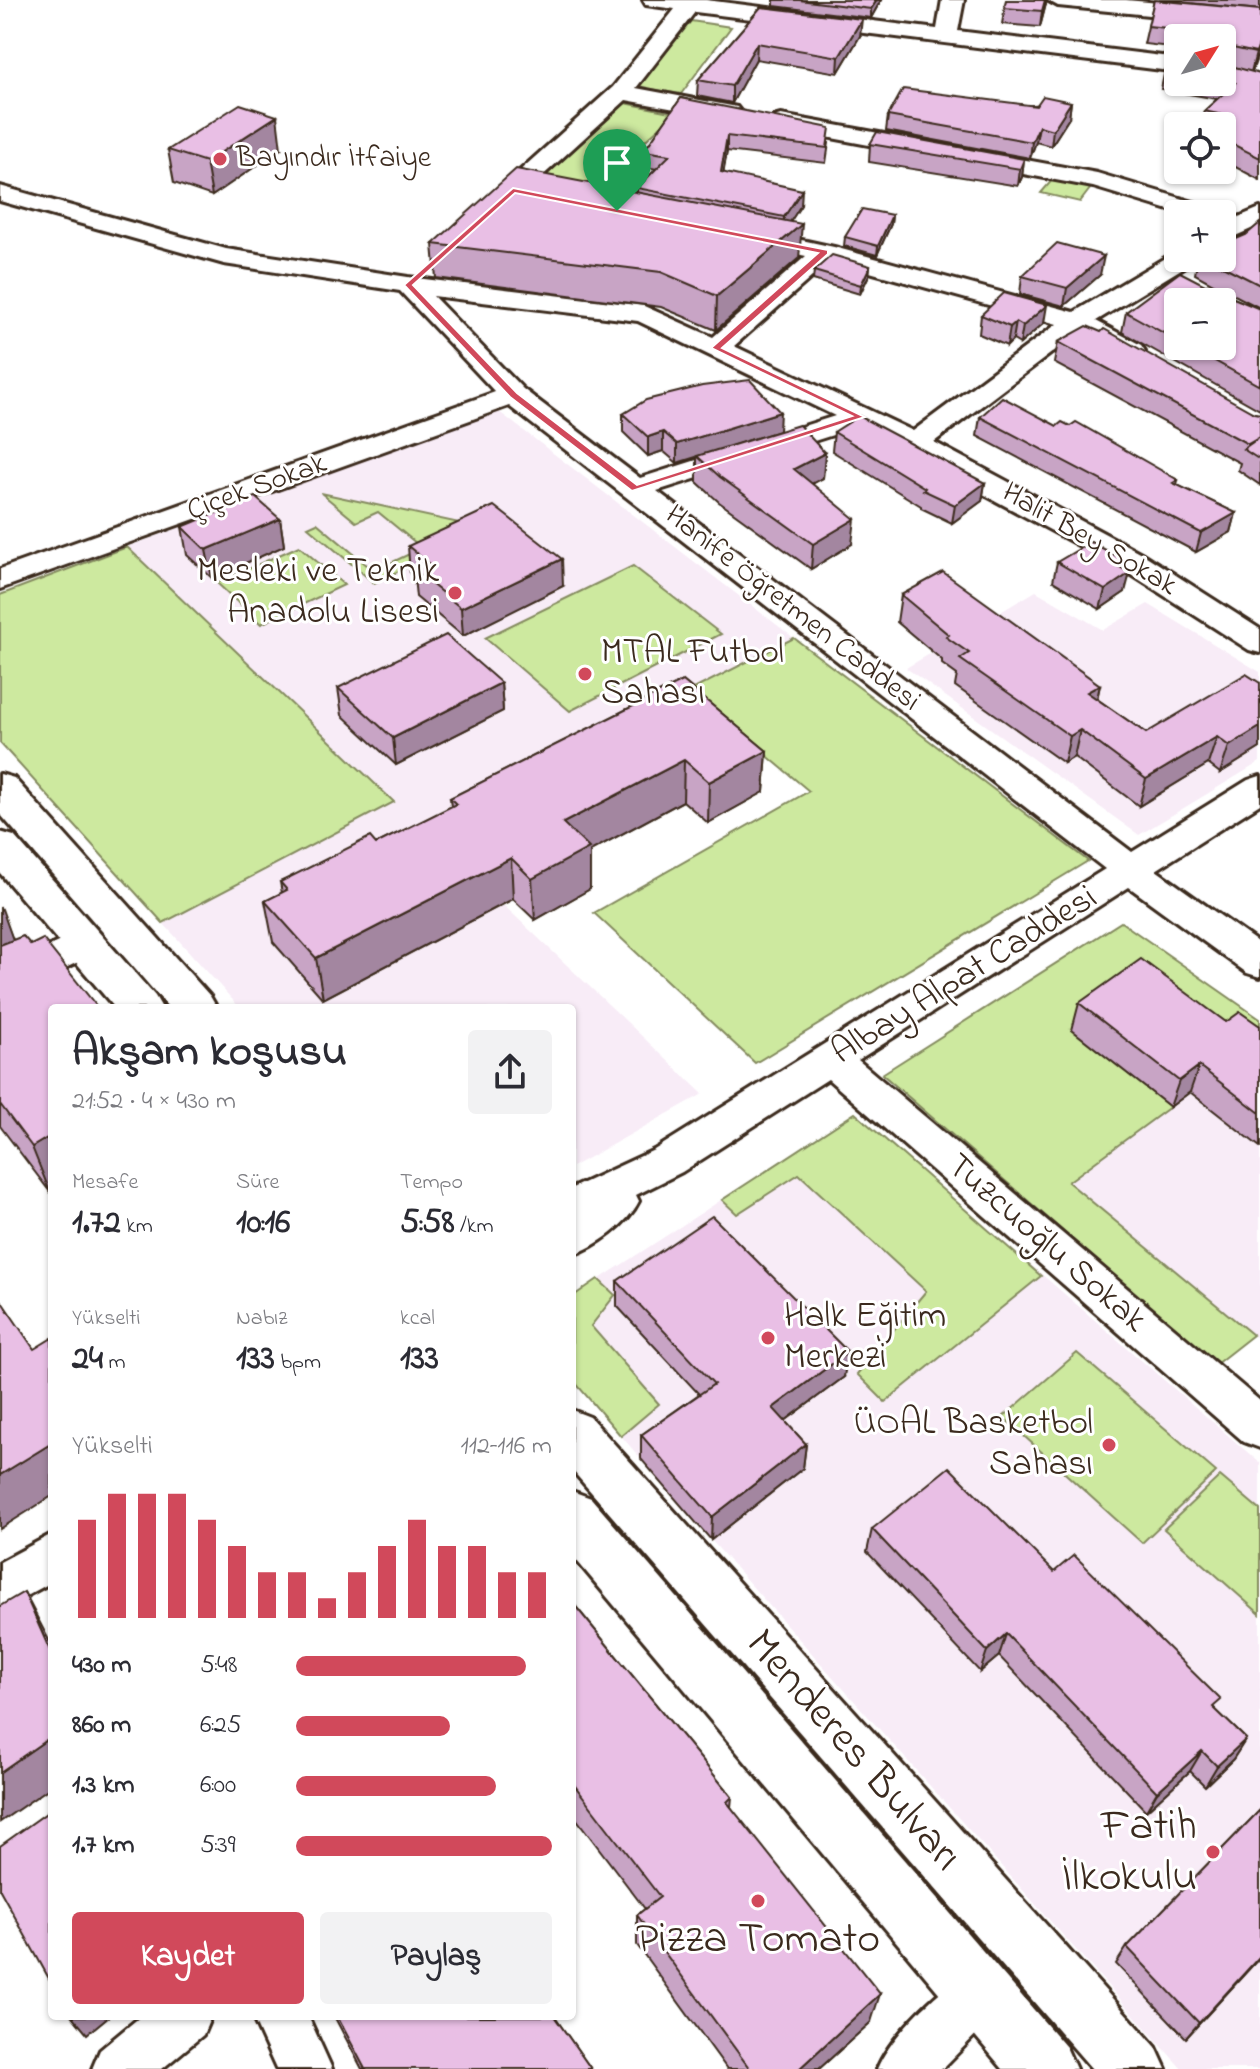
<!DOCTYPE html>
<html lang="tr">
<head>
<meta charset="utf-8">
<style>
	body { margin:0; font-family:"Indie Flower",sans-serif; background:#f2f2f3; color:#2b2b33; height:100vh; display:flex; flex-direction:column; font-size:30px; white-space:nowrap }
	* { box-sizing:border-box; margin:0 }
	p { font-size:26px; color:#7c7c81 }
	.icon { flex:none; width:44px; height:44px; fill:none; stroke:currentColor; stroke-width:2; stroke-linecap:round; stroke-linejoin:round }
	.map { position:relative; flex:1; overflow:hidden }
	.sheet { position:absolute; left:48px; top:1004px; width:528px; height:1016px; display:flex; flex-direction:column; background:#fff; border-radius:8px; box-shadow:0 2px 6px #0004 }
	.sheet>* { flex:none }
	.needle { width:52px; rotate:53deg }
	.controls { position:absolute; left:1164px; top:24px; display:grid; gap:16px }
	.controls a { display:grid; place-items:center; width:72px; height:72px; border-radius:8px; background:#fff; box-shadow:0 2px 6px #0004; font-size:40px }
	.pin { position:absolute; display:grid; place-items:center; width:68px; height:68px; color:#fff; margin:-82px -34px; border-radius:50% 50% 50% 0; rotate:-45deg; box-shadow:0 0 8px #0007 }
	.pin .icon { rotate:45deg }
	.round { display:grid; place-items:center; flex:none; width:84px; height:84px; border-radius:8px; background:#f2f2f3 }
	.head { display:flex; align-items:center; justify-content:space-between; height:136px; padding:0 24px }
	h1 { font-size:44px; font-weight:700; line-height:60px }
	.figures { display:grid; grid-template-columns:repeat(3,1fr); gap:12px; height:136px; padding:8px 24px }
	.figures div { display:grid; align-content:center }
	.figures b { font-size:34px; font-weight:700 }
	.figures small { font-size:22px; font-weight:400 }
	.figures p { font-size:22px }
	.chart { height:224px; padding:16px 24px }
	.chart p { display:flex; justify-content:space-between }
	.chart svg { width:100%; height:144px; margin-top:8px; stroke:#d1495b; stroke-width:6 }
	.action { display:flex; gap:16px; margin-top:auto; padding:16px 24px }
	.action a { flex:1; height:92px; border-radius:8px; background:#d1495b; color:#fff; font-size:32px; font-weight:700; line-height:92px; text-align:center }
	.action a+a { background:#f2f2f3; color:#2b2b33 }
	ul { padding:0 24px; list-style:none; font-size:26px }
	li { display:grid; grid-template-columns:128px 96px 1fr; align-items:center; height:60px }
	li i { height:20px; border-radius:10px; background:#d1495b }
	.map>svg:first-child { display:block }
</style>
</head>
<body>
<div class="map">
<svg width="1260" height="2069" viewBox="0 0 1260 2069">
	<rect width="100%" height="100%" fill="#fff"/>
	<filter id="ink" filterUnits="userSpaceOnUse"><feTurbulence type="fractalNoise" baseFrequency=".0125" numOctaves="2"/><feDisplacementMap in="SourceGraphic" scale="16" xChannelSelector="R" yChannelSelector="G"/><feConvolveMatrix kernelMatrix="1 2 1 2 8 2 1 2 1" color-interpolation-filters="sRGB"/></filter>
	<g filter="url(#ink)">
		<g fill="#f8ecf7">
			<polygon points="498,411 794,638 421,827 703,1094 572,1167 572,1008 240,1008 163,923 393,801 127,547"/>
			<polygon points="1036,591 1103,630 1148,604 1260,672 1260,762 1139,835 906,668"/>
			<polygon points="1121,922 1260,1019 1260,1340 1253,1335 1216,1364 882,1074"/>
			<polygon points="855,1113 1260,1463 1260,2069 1182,2069 711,1540 572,1379 572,1297"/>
		</g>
		<g fill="#cde99f" stroke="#848a5e" stroke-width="2">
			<polygon points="691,21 731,27 681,94 638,87"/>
			<polygon points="625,103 675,113 582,199 532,188"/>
			<polygon points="1053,179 1093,185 1080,202 1041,193"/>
			<polygon points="321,493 487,529 374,583 308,527 317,523 374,571 422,548 378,512 356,522"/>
			<polygon points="299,546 344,585 261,624 217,583"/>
			<polygon points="127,547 394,802 163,923 0,743 0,595"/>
			<polygon points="633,566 721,634 570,711 485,638"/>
			<polygon points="794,638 1088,861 755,1063 594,913 809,791 690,691"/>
			<polygon points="1121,922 1260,1019 1260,1061 1073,1030 1170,1107 1068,1182 1253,1335 1216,1364 882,1074"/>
			<polygon points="855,1113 1041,1276 885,1402 857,1374 926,1291 799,1174 737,1214 722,1200"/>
			<polygon points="598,1279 615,1295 591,1326 659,1404 621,1436 572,1379 572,1297"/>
			<polygon points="1077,1353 1216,1472 1142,1543 1003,1417"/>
			<polygon points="1220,1476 1260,1510 1260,1614 1164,1529"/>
		</g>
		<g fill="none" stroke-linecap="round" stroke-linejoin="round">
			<defs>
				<g id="minor">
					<polygon points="643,0 706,0 937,29 942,0 964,0 958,31 1178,58 1178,72 695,12 636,88 737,107 741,112 737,117 729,119 626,100 505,210 487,210 484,205 487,200 613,87 675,9 646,5"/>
					<polygon points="1047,0 1126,0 1260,12 1260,26 1058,6"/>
					<polygon points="781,115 1097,173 1217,209 1220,214 1182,214 1093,187 773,127 769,122 773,117"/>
					<path d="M0,186l226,63 182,28 236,29 69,31 93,-81 -64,-14 -4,-5 4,-5 9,-3 83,18 240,65 99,-59 5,-2v7h17l-4,5 -95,58 45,24 4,6 -4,6h-20l-43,-24 -144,109 209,112 117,75v24l-11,-3 -128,-82 -263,-141 -201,64 475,361 116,-72 12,-4v28l-104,66 104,74v33l-13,-4 -118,-86 -271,173 402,341v47l-16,-6 -416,-363 -146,93 -46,23 3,6c-11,23 -43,46 -67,54v-67l82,-38 451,-281 -596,-463 -509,183v-20l495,-177 -95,-101 -176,-27 -224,-63zM830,261l227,63 -144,107 -179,-85zM433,296l205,25 197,95 -195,62 -117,-89z"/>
					<polygon points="1260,208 1260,225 1222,242 1222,224"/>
					<polygon points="84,930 97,933 102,943 97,953 0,999 0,969"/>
					<polygon points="52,1534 52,1582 0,1610 0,1562"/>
					<path d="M978,1967l19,8 8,19 -8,19 -55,56h-65c13,-33 68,-88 101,-102z"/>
					<polygon points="141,2016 211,2016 203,2035 162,2069 92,2069 100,2050"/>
					<polygon points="252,2016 308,2016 332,2069 276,2069"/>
				</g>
				<g id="major">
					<polygon points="0,774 14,778 210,996 217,1008 169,1008 0,814"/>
					<polygon points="0,832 14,836 155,996 162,1008 115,1008 0,873"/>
					<polygon points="572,1410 590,1417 1156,2047 1166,2069 1092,2069 572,1470"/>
					<polygon points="572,1491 591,1498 1066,2047 1076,2069 1003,2069 572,1555"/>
				</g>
			</defs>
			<use href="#minor" stroke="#3b2a1e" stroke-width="6"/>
			<use href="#major" stroke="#3b2a1e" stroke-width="6"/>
			<use href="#minor" fill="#fff" fill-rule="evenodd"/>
			<use href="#major" fill="#fff" fill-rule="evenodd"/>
		</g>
		<g fill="#c8a4c5" stroke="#3b2a1e" stroke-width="2" fill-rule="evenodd">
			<polygon points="774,0 881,0 871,18 774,6"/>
			<polygon points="1006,0 1047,0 1040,27 1002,24"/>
			<polygon points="1154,0 1260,10 1260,55 1258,55 1252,72 1260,74 1260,180 1222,160 1222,126 1201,126 1204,111 1217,99 1161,89 1165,70 1178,56 1178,82 1222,82 1222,38 1178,38 1178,48 1144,44"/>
			<polygon points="1159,0 1260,0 1260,10"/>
			<polygon points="761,7 860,36 838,73 756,59 732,103 697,96 698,80"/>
			<polygon points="681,98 829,143 826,163 727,151 723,173 801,205 790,222 799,258 716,330 661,307 436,278 433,244 637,192 637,188 657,169 644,167 644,151"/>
			<polygon points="1071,102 1069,118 1051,146 1036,142 1030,158 886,131 888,116"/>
			<polygon points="870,144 1024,159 1022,177 1018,186 869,162"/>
			<polygon points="281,149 212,196 174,183 168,150"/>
			<polygon points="892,215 891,224 877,255 844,246 845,237"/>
			<path d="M1260,223v85l-35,-18 1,5 34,14v101l-138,-78 4,-20 79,-27h10l-20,-11 3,-16h24zM1178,302l44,44h-44z"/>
			<polygon points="870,266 869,275 860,294 813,280 814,271"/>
			<polygon points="1100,275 1064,306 1020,294 1022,276"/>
			<polygon points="981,315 1044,323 1020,344 1013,340 1007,346 979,334"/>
			<polygon points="1058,342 1254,413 1260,414 1260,485 1238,470 1240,463 1054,363"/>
			<polygon points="623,414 779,431 825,453 823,478 812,484 852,544 811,569 719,502 697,482 697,457 677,463 663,451 648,456 623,432"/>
			<polygon points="980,417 1057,426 1178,480 1177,485 1236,513 1231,532 1196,552 977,436"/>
			<polygon points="834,432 985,483 982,501 952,523 921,508 921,506 832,451"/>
			<polygon points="280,519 284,546 212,578 187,555 182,527"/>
			<polygon points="408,546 563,586 463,636 416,597 414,577 410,574"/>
			<polygon points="1057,562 1122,568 1125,592 1100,609 1053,581"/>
			<polygon points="901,595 1100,685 1097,699 1146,733 1260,683 1260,748 1220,773 1208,764 1139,806 1074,757 1064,763 955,686 957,675 942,664 942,660 897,622"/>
			<polygon points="683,681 767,751 764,792 708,823 683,801 590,851 590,889 535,920 513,899 323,999 273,942 265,901 282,893 280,882 376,844 451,807 450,798"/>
			<polygon points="501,683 503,711 396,765 342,715 338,688"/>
			<polygon points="0,907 13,940 52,1008 52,1191 50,1192 0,1126"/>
			<polygon points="1079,1003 1260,1026 1260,1147 1190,1092 1170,1107 1072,1030"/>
			<polygon points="617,1281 844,1377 785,1421 806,1444 803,1468 711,1540 641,1459 641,1435 699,1394 617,1306"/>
			<polygon points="872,1529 1054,1572 1215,1709 1246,1739 1233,1759 1205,1786 1190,1771 1146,1811 999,1656 980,1672 867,1552"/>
			<polygon points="572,1602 732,1797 731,1807 871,2022 819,2069 727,2069 637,1945 637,1915 645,1909 572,1813"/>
			<polygon points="1260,1810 1260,1957 1186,2038 1116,1964 1127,1947"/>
			<polygon points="334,2016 554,2016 591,2069 362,2069"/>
		</g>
		<g fill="#a386a0" stroke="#3b2a1e" stroke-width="2">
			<polygon points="877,0 881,0 871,18 871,9"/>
			<polygon points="1045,0 1047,0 1040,27 1042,11"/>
			<polygon points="862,19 860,36 838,73 839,57"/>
			<polygon points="1260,42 1258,55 1251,72 1256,53"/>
			<polygon points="757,43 756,59 732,103 732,86"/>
			<polygon points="1071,102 1069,118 1051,146 1053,130"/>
			<polygon points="277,116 281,149 212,196 206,162"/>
			<polygon points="1039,126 1036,142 1030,158 1032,142"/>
			<polygon points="727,136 727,151 721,188 721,172"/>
			<polygon points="1024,159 1022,177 1018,186 1020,169"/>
			<polygon points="802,190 801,205 783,233 784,217"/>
			<polygon points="892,215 891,224 877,255 878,246"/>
			<polygon points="802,224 799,258 716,330 717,296"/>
			<polygon points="1104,256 1100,275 1064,306 1067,288"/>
			<polygon points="870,266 869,275 860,294 861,285"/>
			<polygon points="1047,305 1044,323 1020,344 1023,326"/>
			<polygon points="1016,322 1013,340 1007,346 1010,327"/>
			<polygon points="780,412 779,431 677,463 677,444"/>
			<polygon points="663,432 663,451 648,456 648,437"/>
			<polygon points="825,453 823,478 792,494 794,469"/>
			<polygon points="985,483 982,501 952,523 955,505"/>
			<polygon points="1236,513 1231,532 1196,552 1201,533"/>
			<polygon points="280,519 284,546 212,578 206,550"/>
			<polygon points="855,519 852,544 811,569 813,544"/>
			<polygon points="562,559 563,586 463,636 461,608"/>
			<polygon points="1124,560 1120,579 1130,573 1125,592 1100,609 1105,590 1118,566"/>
			<polygon points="501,683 503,711 396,765 393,738"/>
			<polygon points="1100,685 1094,712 1087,692"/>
			<polygon points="1260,727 1260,748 1220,773 1229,746"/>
			<polygon points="1080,730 1074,757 1064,763 1070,736"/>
			<polygon points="1217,737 1208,764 1139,806 1146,779"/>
			<polygon points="767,751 764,792 708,823 709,782"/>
			<polygon points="684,760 683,801 590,851 590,889 535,920 532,879 563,823"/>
			<polygon points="511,858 513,899 323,999 316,958"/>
			<polygon points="2,909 19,957 0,967 0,910"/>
			<polygon points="1199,1066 1190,1092 1170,1107 1179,1081"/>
			<polygon points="47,1138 52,1152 52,1191 50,1192 32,1147"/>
			<polygon points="848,1352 844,1377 770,1432 773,1408"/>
			<polygon points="52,1443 52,1496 0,1529 0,1475"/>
			<polygon points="806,1444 803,1468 711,1540 712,1517"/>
			<polygon points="24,1592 52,1646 52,1655"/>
			<polygon points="1006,1634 999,1656 980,1672 987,1651"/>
			<polygon points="52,1736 52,1786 0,1822 0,1772"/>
			<polygon points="1246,1739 1233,1759 1205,1786 1217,1766"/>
			<polygon points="1202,1751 1190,1771 1146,1811 1157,1792"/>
			<polygon points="1260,1956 1260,1957 1186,2038 1199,2023"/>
			<polygon points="880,1994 871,2022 819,2069 799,2069"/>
			<polygon points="72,2016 109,2016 87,2034"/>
		</g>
		<g fill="#e9bfe5" stroke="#3b2a1e" stroke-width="2">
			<polygon points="799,0 877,0 871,9"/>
			<polygon points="1006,0 1045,0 1042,11 1004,8"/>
			<polygon points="1154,0 1260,10 1260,42 1256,53 1224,46 1224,64 1260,74 1260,158 1222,139 1222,126 1219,126 1228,116 1204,111 1235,83 1222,81 1222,38 1192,38 1197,31 1148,26"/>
			<polygon points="761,7 862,19 839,57 757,43 732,86 698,80"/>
			<polygon points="1177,56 1178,72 1165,70"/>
			<polygon points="903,89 1036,106 1043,96 1071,102 1053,130 1039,126 1032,142 888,116"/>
			<polygon points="681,98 830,128 827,148 727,136 721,172 802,190 784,217 637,188 670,155 644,151"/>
			<polygon points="240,104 277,116 206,162 168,150"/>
			<polygon points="877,132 1024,159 1020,169 870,144"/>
			<polygon points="516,169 802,224 717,296 661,272 433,244"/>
			<polygon points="862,209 892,215 878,246 845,237"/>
			<polygon points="1260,223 1260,285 1207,258 1222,258 1222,245 1246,235"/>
			<polygon points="1057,243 1104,256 1067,288 1022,276"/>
			<polygon points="832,255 870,266 861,285 814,271"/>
			<polygon points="1180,272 1205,285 1224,285 1226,295 1260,309 1260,386 1188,346 1222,346 1222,302 1178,302 1178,341 1126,312"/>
			<polygon points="1004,293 1047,305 1023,326 1016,322 1010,327 981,315"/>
			<polygon points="1087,326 1101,332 1104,329 1254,413 1260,414 1260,460 1243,449 1260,437 1248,444 1058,342"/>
			<polygon points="750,380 780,412 677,444 663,432 648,437 623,414 646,400 702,386"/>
			<polygon points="1002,397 1057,426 1062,422 1070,426 1076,422 1178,480 1173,483 1236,513 1201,533 980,417"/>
			<polygon points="859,416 985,483 955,505 923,490 925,488 834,432"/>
			<polygon points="799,425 825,453 794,469 855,519 813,544 720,477 697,456"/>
			<polygon points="255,497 280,519 206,550 182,527"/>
			<polygon points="494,506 562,559 461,608 414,570 428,563 408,546"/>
			<polygon points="1091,542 1124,560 1118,566 1130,573 1105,590 1057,562"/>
			<polygon points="943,572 1100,685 1087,692 1146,733 1246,674 1260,683 1260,727 1229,746 1217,737 1146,779 1080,730 1070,736 960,659 969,653 946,637 949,635 901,595"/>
			<polygon points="446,635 501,683 393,738 338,688"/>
			<polygon points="683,681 767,751 709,782 684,760 563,823 589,848 532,879 511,858 316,958 265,901 287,890 280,882 370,837 376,844 456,804 450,798"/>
			<polygon points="23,936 31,945 43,939 98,1008 52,1008 52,1145 47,1138 32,1147 0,1104 0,945"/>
			<polygon points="1141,959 1226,1022 1240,1012 1260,1026 1260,1113 1199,1066 1179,1081 1079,1003"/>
			<polygon points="712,1216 848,1352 773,1408 806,1444 712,1517 641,1435 714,1384 617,1281"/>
			<polygon points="0,1299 34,1349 52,1338 52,1443 0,1475"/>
			<polygon points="949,1467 1054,1572 1074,1555 1221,1700 1213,1707 1246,1739 1217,1766 1202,1751 1157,1792 1006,1634 987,1651 872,1529"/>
			<polygon points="24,1592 52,1655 52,1736 0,1772 0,1606"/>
			<polygon points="572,1602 732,1797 727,1802 880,1994 799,2069 750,2069 637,1915 660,1897 572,1782"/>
			<polygon points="52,1809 52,1984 0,1890 0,1846"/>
			<polygon points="1260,1810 1260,1956 1199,2023 1127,1947"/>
			<polygon points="337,2016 554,2016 591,2069 365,2069"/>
		</g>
	</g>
	<path fill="#d1495b" stroke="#fff" stroke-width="2" fill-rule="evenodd" d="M513,188l315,62v4l-106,94 143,69 -233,74 -122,-94 -106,-112zM515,193l303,60 -107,95 141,68 -215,69 -120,-92 -104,-108z"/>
	<g fill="#d1495b" stroke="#fff" stroke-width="3">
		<circle cx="220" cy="159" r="8"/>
		<circle cx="455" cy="593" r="8"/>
		<circle cx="585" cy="674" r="8"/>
		<circle cx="768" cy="1338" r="8"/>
		<circle cx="1109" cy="1445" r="8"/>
		<circle cx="1213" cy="1852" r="8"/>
		<circle cx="758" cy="1901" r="8"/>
	</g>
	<g text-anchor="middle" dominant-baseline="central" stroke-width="6" stroke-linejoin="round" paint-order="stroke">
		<g font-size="30" fill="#3b2a1e" stroke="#fff" text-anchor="start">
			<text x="236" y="159">Bayındır İtfaiye</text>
		</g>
		<g font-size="30" fill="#3b2a1e" stroke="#fff">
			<text transform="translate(257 488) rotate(-20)">Çiçek Sokak</text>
			<text transform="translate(1089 540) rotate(30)">Halit Bey Sokak</text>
			<text transform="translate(792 609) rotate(38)">Hanife Öğretmen Caddesi</text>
		</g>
		<g font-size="36" fill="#3b2a1e" stroke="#fff" text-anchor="end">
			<text x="439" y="572">Mesleki ve Teknik<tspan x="439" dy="41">Anadolu Lisesi</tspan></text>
			<text x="601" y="653" text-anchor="start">MTAL Futbol<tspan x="601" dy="41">Sahası</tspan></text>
			<text x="784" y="1317" text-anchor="start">Halk Eğitim<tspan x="784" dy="41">Merkezi</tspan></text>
			<text x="1093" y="1424">ÜOAL Basketbol<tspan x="1093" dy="41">Sahası</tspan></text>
		</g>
		<g font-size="36" fill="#3b2a1e" stroke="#fff">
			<text transform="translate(965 976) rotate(-32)">Albay Alpat Caddesi</text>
			<text transform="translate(1046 1244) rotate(41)">Tuzcuoğlu Sokak</text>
		</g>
		<g font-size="44" fill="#3b2a1e" stroke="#fff">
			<text transform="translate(853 1751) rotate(49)">Menderes Bulvarı</text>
		</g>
		<g font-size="44" fill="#3b2a1e" stroke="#fff" text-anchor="end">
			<text x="1197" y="1827">Fatih<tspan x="1197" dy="51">İlkokulu</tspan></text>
			<text x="758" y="1940" text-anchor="middle">Pizza Tomato</text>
		</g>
	</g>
</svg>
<div class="controls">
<a><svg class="needle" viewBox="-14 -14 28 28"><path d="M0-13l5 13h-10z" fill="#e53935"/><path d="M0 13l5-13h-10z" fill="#7c7c81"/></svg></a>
<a><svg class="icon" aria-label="locate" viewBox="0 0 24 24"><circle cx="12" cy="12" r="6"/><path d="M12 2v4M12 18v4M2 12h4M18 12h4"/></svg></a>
<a>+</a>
<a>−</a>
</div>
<div class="pin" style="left:617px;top:211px;background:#1e9e55"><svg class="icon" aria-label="arrive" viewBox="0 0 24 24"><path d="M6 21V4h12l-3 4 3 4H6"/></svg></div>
<section class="sheet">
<div class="head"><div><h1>Akşam koşusu</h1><p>21:52 · 4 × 430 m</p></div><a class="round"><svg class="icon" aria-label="share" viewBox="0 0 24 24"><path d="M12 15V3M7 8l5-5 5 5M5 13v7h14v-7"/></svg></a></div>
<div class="figures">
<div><p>Mesafe</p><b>1.72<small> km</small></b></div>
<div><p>Süre</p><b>10:16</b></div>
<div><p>Tempo</p><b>5:58<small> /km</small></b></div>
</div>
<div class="figures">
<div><p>Yükselti</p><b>24<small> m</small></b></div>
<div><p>Nabız</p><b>133<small> bpm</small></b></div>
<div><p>kcal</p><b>133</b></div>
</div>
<div class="chart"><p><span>Yükselti</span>112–116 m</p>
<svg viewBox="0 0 160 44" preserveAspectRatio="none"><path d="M5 44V14M15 44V6M25 44V6M35 44V6M45 44V14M55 44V22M65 44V30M75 44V30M85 44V38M95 44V30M105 44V22M115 44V14M125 44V22M135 44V22M145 44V30M155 44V30"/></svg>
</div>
<ul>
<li><b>430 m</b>5:48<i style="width:90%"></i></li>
<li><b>860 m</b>6:25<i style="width:60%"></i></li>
<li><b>1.3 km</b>6:00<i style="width:78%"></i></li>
<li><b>1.7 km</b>5:39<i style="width:100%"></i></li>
</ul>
<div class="action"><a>Kaydet</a><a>Paylaş</a></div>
</section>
</div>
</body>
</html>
